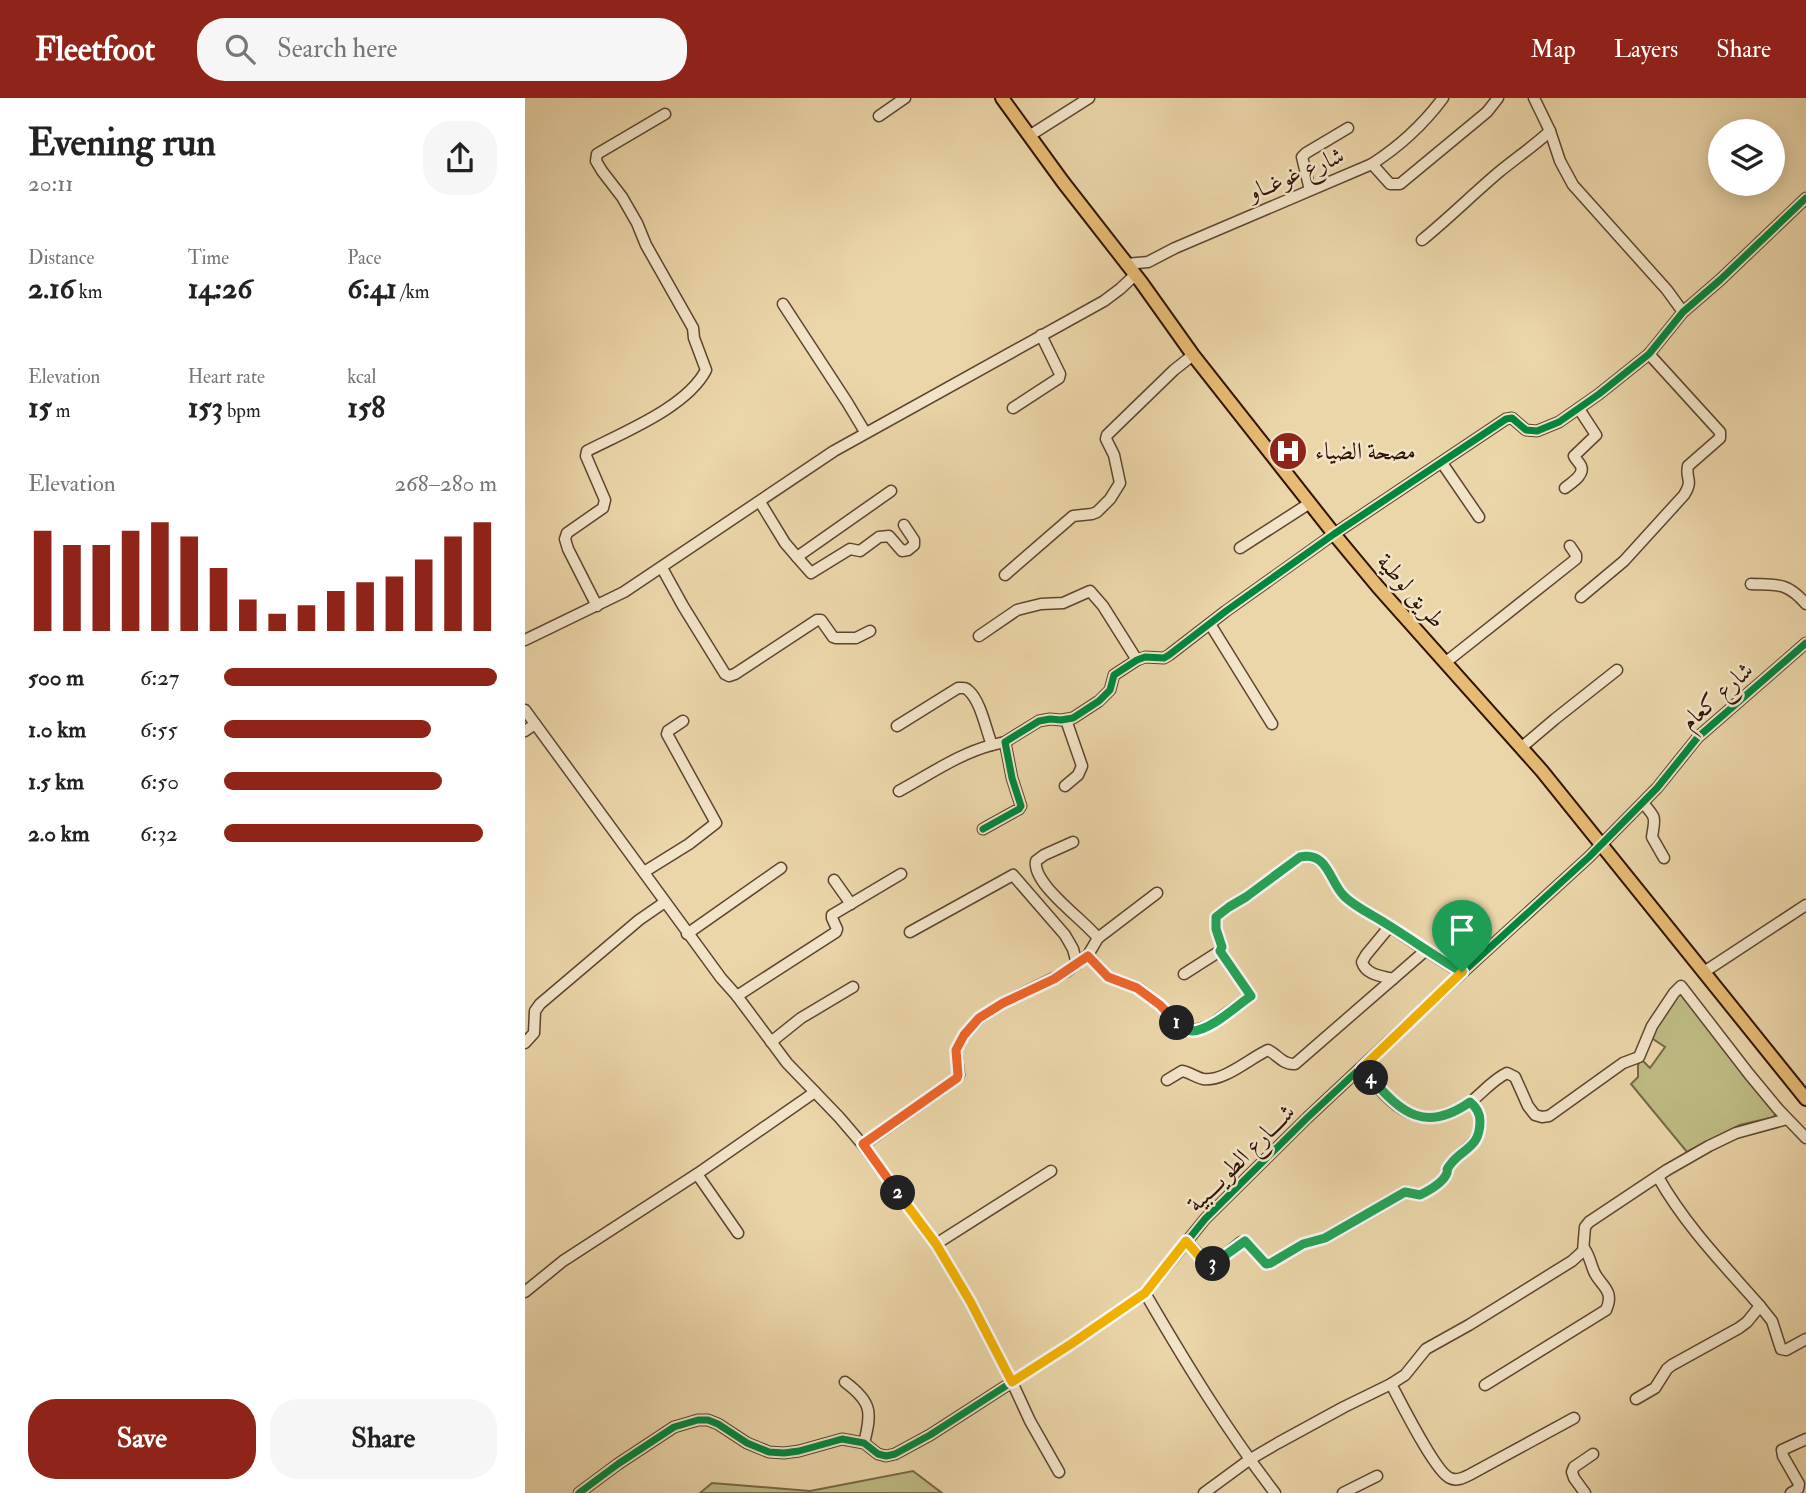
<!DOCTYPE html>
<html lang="en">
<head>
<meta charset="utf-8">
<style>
	body { margin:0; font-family:"IM FELL Double Pica",Amiri,serif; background:#f6f6f6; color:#222; height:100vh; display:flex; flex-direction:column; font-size:26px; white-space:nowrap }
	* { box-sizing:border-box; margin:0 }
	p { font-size:23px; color:#767676 }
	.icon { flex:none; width:38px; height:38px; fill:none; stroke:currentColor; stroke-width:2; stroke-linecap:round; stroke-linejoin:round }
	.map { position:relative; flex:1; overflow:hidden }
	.sheet { display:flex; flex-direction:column; background:#fff; width:525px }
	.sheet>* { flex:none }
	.controls { position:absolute; left:1183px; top:21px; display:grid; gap:14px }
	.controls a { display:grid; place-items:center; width:77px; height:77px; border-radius:50%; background:#fff; box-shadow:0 4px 18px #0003; font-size:35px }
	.pin { position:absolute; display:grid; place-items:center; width:60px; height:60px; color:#fff; margin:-72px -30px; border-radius:50% 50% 50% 0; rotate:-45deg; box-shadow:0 0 7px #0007 }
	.pin .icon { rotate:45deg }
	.km { position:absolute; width:35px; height:35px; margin:-18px; border-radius:50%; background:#222; color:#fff; font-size:19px; line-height:35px; text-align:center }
	.round { display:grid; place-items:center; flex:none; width:74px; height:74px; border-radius:28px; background:#f6f6f6 }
	.headline { display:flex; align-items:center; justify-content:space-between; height:119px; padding:0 28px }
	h1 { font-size:38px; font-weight:700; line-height:52px }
	.figures { display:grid; grid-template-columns:repeat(3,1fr); gap:10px; height:119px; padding:7px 28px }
	.figures div { display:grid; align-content:center }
	.figures b { font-size:30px; font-weight:700 }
	.figures small { font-size:19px; font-weight:400 }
	.figures p { font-size:19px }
	.chart { height:196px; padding:14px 28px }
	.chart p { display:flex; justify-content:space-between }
	.chart svg { width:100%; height:126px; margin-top:7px; stroke:#8f2418; stroke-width:6 }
	.action { display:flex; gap:14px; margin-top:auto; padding:14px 28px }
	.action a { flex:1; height:80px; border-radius:28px; background:#8f2418; color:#fff; font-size:28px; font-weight:700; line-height:80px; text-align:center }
	.action a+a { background:#f6f6f6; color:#222 }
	ul { padding:0 28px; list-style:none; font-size:23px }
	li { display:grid; grid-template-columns:112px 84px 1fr; align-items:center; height:52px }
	li i { height:18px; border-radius:9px; background:#8f2418 }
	header { display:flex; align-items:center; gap:42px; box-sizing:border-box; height:98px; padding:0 35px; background:#8f2418; color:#fff }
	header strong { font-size:33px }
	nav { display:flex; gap:38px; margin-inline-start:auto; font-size:24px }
	.search { width:490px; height:63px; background:#f6f6f6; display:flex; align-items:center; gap:18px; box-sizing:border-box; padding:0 24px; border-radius:28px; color:#767676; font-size:26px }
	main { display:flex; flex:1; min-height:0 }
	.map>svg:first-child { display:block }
</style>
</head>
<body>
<header>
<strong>Fleetfoot</strong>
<div class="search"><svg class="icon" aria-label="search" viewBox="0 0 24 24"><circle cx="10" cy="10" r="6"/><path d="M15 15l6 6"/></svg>Search here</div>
<nav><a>Map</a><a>Layers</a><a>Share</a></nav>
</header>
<main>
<section class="sheet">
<div class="headline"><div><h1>Evening run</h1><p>20:11</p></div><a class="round"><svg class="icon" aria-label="share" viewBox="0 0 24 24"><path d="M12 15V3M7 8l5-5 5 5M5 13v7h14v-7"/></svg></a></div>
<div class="figures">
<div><p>Distance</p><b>2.16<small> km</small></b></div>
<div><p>Time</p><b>14:26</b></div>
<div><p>Pace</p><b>6:41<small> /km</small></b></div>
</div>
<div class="figures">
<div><p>Elevation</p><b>15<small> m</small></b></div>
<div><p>Heart rate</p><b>153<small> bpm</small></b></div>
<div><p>kcal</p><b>158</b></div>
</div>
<div class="chart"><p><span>Elevation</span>268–280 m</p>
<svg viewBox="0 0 160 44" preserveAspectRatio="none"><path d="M5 44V9M15 44V14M25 44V14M35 44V9M45 44V6M55 44V11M65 44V22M75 44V33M85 44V38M95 44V35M105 44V30M115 44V27M125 44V25M135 44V19M145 44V11M155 44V6"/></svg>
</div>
<ul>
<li><b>500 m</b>6:27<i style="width:100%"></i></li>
<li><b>1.0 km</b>6:55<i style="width:76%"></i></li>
<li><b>1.5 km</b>6:50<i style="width:80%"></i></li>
<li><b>2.0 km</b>6:32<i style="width:95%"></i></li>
</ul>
<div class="action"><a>Save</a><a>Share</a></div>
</section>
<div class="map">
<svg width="1281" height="1395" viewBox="0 0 1281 1395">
	<rect width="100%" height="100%" fill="#ebd6a9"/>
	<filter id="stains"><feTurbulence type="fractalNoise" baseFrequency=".00286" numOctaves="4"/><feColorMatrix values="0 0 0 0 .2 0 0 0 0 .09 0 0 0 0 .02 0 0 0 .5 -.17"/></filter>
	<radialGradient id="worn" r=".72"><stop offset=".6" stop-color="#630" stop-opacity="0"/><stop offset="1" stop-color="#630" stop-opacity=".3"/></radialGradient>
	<g fill="#bebc84" stroke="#766846" stroke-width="2">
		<polygon points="1156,890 1250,1015 1249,1019 1215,1027 1162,1054 1106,986 1113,979 1113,967 1116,961 1125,970 1140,949 1125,939"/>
		<polygon points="388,1373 417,1395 175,1395 187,1385 285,1393"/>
	</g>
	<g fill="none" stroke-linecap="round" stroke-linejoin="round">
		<defs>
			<g id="minor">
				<polyline points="1009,0 1025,33 1035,63 1048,87 1142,192 1158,214"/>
				<polyline points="354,18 380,0"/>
				<polyline points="504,38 564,0"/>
				<polyline points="847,66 865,86 875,86 962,14 973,0"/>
				<polyline points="785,92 777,59 781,55 823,30"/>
				<path d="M897,142c27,-22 51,-46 77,-68 17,-14 35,-26 51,-41"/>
				<path d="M601,166l22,-2 27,-14 197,-84c28,-18 51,-39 71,-66"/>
				<polyline points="258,206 322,304 340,334"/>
				<polyline points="488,310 534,280 535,276 516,237"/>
				<polyline points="917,365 954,419"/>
				<path d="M1040,390c6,-5 20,-13 16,-22 -2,-4 -5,-6 -7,-10l22,-21 -17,-26"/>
				<polyline points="235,404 260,445 272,459 366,393"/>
				<polyline points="715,450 785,405"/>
				<polyline points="272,459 286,475 325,451 335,453 354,439 364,438 377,453 383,452 389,447 389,442 379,427"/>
				<polyline points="137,470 158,508 200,576 204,578 210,576 292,522 296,522 308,539 311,540 331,540 345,533"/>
				<polyline points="480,477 548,418 567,416 572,414 585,401 595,385 589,357 581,341 582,337 649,272 668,257"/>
				<path d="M1226,486c27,1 36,-2 55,20"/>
				<path d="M1056,499l43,-36 60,-66c10,-16 1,-15 4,-29l32,-28v-6l-71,-78"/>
				<path d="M72,508l-29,-57 -3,-10 2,-6 36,-25 2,-8 -19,-44 1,-5c37,-19 100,-44 119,-81l-12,-32 -1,-10 -47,-83 -9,-22 -15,-26 -20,-26 -6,-10 1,-7 68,-40"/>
				<polyline points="685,526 747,626"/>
				<polyline points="454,538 492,512 516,506 538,505 565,493 578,508 612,562"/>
				<polyline points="0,542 99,494 309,353 579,203 595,191 610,177"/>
				<polyline points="921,564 1051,461 1051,457 1045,448"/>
				<polyline points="0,612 196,880 212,898 262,965 314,1019 338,1047 411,1146 445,1203 487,1284 505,1323 534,1374"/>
				<path d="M372,628l61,-38c6,0 7,-1 11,3 12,11 17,39 23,54l13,-3"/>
				<polyline points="0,633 10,626"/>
				<polyline points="997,649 1030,621 1092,572"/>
				<polyline points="540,688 553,677 557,668 541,622"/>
				<path d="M374,693c30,-16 59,-37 93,-46"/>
				<path d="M1118,705c14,16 12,14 9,34l12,21"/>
				<polyline points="458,731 494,711 496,708 487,680 480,644 514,623 525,621 536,622 548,620 574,603 585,592 589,577 612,562 620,559 639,560 644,557 701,513 809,436 981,321 987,320 1001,332 1012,333 1034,324 1074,296 1124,256 1158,214 1195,182 1281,100"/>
				<path d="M548,744l-29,13 -8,6c-4,23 47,58 62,77"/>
				<polyline points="119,774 164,746 191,725 142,636 143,633 158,623"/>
				<polyline points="309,782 326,806"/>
				<path d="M865,828l-24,29 -4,7c4,13 20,14 31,17"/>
				<polyline points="385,834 488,777 540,837 548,851 552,866"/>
				<polyline points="162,836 256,770"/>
				<polyline points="563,857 583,879 613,890 635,907 658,930 667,933 684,928 726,898 695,853"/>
				<polyline points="1179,874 1281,807"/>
				<path d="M659,876l36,-23 2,-4 -6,-18v-12l13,-10 17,-10 54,-40c28,-5 29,23 44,39 10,10 24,16 36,24 27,18 54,36 82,53"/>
				<polyline points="212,898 311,834 312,831 307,820 307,817 376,776"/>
				<polyline points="246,944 276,920 328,889"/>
				<polyline points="0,945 9,935 10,913 15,906 114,822 140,804"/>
				<path d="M837,970c8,9 16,20 24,28 29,29 56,27 87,4 11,-9 21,-21 34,-27l8,4 13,29 7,9 7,2 7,-1 74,-53 16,-6 13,-31 22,-33 7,-7 68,88 29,35 28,29"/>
				<path d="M642,982l15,-9c7,1 13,6 21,8 21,3 47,-21 65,-29 10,5 15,15 27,14l130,-113"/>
				<polyline points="338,1047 432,980 434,977 431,952 439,937 455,920 478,905 541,874 563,857 573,840 632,795"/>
				<polyline points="172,1076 213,1135"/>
				<path d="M661,1143l23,24 6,-2 26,-21 4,-1 21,23 5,-1 32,-19 22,-6 80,-46 15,3c8,-4 22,-12 26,-20 5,-9 -2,-2 4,-10 12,-18 30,-17 30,-44 0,-9 -4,-14 -10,-19"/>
				<polyline points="411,1146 526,1073"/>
				<polyline points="0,1194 38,1163 172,1076 290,994"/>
				<path d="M620,1195c39,67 82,138 130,200"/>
				<polyline points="1235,1208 1247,1223 1256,1251 1261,1252 1281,1241"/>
				<path d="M320,1284c27,20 27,30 19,61"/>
				<path d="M866,1286c9,17 45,89 59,94 7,4 15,-1 21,-4l103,-56"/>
				<path d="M960,1287l121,-75c10,-21 -8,-25 -13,-41 -3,-8 -4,-14 -9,-21"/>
				<path d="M1111,1301l19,-11 12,-19 5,-4 67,-37 8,-6 13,-16c-36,-41 -75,-81 -102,-129"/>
				<polyline points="54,1395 93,1366 149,1329 173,1322 183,1322 193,1326 222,1345 244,1354 259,1355 274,1353 317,1341 339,1345 353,1356 361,1358 370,1356 405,1337 546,1246 620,1195 680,1121 782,1020 937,875 1064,759 1132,690 1173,639 1281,545"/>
				<polyline points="679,1395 724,1362 753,1345 819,1309 866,1286 880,1277 901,1251 944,1227 1047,1163 1058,1153 1060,1129 1064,1124 1142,1072 1184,1048 1211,1035 1262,1021"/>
				<polyline points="818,1395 852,1378"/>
				<polyline points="1060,1395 1049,1380 1047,1374 1049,1369 1068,1356"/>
				<polyline points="1266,1395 1273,1391 1274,1386 1258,1358 1257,1352 1281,1341"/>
			</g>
			<polyline id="major" points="477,0 538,84 616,184 668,257 809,436 853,489 1017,673 1281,1001"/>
		</defs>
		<use href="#minor" stroke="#5e4430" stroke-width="13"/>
		<use href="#major" stroke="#2f1307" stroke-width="16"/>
		<use href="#minor" stroke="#f2e4c7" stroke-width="10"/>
		<use href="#major" stroke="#e6bb74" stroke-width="12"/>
		<defs>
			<g id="cycleway">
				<polyline points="458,731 494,711 496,708 487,680 480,644 514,623 525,621 536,622 548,620 574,603 585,592 589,577 612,562 620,559 639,560 644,557 701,513 809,436 981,321 987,320 1001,332 1012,333 1034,324 1074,296 1124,256 1158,214 1195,182 1281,100"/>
				<polyline points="54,1395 93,1366 149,1329 173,1322 183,1322 193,1326 222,1345 244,1354 259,1355 274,1353 317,1341 339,1345 353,1356 361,1358 370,1356 405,1337 546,1246 620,1195 680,1121 782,1020 937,875 1064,759 1132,690 1173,639 1281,545"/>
			</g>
		</defs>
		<use href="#cycleway" stroke="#f2e4c7" stroke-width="11"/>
		<use href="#cycleway" stroke="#00873e" stroke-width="7"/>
	</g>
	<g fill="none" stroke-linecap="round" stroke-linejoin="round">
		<defs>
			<path id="split-1" d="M652,925c4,3 10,8 15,8 18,0 44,-25 59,-35l-31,-45 2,-4 -6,-18v-12l13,-10 17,-10 54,-40c28,-6 29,24 44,39 11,11 27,18 41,27 26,16 51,34 77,49"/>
			<polyline id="split-2" points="373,1095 338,1046 432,980 433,977 431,952 439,937 454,920 478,905 529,881 563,858 583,879 612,890 635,907 652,925"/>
			<polyline id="split-3" points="373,1095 411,1146 445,1203 487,1284 546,1246 620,1195 661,1143 680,1165 684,1167 688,1166"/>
			<path id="split-4" d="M688,1166l32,-23 21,23 5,-1 32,-19 22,-6 80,-46 15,3c8,-4 22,-12 26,-20 4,-8 -2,-2 4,-10 12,-17 30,-16 30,-44 0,-8 -4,-14 -10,-19 -44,31 -68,12 -99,-24"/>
			<polyline id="split-5" points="846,980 837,970 937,874"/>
		</defs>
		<use href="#split-1" stroke="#fff" stroke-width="14"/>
		<use href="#split-2" stroke="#fff" stroke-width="14"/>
		<use href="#split-3" stroke="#fff" stroke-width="14"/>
		<use href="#split-4" stroke="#fff" stroke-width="14"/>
		<use href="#split-5" stroke="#fff" stroke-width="14"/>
		<use href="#split-1" stroke="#22a559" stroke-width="9"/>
		<use href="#split-2" stroke="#f0652b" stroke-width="9"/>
		<use href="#split-3" stroke="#f5b400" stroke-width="9"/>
		<use href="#split-4" stroke="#22a559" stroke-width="9"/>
		<use href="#split-5" stroke="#f5b400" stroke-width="9"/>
	</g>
	<defs>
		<symbol id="hospital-disc" viewBox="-11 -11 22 22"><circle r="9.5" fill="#8f2418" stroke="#f2e4c7"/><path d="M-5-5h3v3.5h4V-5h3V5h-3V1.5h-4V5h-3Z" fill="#fff"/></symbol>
	</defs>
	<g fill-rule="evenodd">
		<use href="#hospital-disc" x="741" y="331" width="44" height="44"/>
	</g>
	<g text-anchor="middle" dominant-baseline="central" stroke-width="5" stroke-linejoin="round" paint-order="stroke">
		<g font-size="24" fill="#2f1307" stroke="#f2e4c7">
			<text transform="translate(771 76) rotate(-23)">شارع غوغــاو</text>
			<text transform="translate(886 493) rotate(49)">طريق لوطية</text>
			<text transform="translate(1192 598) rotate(-42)">شارع كعام</text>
			<text transform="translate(716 1060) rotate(-45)">شــــارع الطويــــبية</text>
		</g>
		<g font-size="24" fill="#2f1307" stroke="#f2e4c7" text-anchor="start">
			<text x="790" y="353">مصحة الضياء</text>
		</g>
	</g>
	<rect width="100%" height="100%" filter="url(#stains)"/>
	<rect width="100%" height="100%" fill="url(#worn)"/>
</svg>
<div class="controls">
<a><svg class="icon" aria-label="layers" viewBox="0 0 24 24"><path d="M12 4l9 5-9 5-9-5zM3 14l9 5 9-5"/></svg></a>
</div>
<div class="pin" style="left:937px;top:874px;background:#1e9e55"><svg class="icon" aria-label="arrive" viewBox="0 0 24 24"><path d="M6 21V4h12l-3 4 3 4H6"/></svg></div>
<b class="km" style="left:652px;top:925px">1</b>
<b class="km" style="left:373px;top:1095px">2</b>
<b class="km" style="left:688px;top:1166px">3</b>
<b class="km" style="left:846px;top:980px">4</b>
</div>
</main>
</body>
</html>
